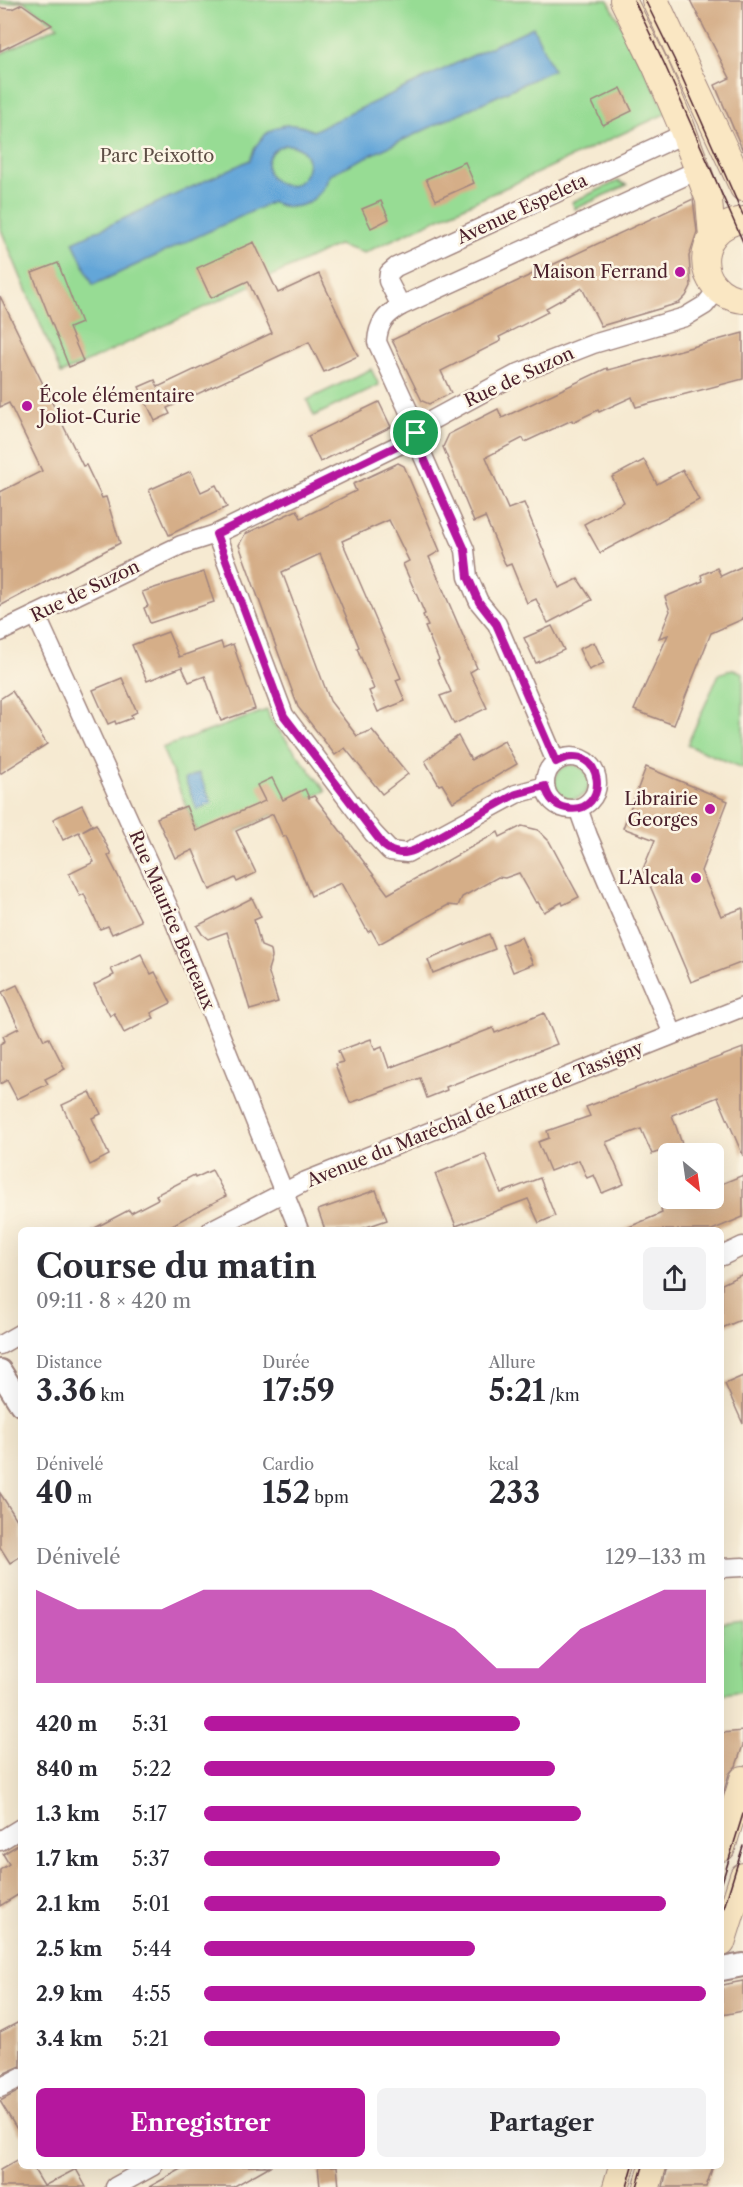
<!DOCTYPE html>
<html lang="fr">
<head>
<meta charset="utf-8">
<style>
	body { margin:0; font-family:"Libre Caslon Text",serif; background:#f2f2f3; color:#2b2b33; height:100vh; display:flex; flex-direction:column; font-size:22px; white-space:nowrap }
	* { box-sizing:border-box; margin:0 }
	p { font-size:20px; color:#7c7c81 }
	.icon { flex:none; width:33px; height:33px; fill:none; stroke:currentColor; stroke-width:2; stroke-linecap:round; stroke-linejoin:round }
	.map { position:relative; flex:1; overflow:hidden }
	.drawer { position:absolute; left:18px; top:1227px; width:706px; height:942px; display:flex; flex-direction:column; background:#fff; border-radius:9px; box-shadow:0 6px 24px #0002 }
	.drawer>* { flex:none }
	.needle { width:39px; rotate:151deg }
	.buttons { position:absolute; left:658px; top:1143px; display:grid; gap:12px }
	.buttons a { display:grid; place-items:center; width:66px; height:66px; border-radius:9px; background:#fff; box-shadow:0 6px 24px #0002; font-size:30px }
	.pin { position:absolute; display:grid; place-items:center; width:51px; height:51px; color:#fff; margin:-26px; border:3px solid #fff; border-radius:50%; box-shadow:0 2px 6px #0007 }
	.round { display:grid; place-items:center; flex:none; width:63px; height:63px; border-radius:9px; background:#f2f2f3 }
	.head { display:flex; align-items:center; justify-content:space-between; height:102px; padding:0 18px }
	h1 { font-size:33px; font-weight:700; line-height:45px }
	.figures { display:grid; grid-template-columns:repeat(3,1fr); gap:9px; height:102px; padding:6px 18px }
	.figures div { display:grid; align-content:center }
	.figures b { font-size:30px; font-weight:700 }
	.figures small { font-size:16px; font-weight:400 }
	.figures p { font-size:16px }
	.chart { height:168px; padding:12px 18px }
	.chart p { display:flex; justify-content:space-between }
	.chart svg { width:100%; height:108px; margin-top:6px; fill:#b5179e; opacity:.7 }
	.button { display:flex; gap:12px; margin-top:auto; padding:12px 18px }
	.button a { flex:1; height:69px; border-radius:9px; background:#b5179e; color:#fff; font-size:24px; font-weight:700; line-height:69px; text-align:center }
	.button a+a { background:#f2f2f3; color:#2b2b33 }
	ul { padding:0 18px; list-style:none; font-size:20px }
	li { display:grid; grid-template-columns:96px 72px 1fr; align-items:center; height:45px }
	li i { height:15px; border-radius:8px; background:#b5179e }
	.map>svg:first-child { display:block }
</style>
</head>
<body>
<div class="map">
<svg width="743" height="2187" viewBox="0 0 743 2187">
	<rect width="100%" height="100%" fill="#fcf5e5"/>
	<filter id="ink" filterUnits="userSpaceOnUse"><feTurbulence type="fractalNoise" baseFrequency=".0167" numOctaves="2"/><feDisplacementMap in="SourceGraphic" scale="12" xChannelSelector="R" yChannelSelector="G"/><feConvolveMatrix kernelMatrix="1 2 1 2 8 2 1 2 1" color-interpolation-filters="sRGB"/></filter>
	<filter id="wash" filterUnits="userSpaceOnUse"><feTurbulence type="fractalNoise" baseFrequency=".008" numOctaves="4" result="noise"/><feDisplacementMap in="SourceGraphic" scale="24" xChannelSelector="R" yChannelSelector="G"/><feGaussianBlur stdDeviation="1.35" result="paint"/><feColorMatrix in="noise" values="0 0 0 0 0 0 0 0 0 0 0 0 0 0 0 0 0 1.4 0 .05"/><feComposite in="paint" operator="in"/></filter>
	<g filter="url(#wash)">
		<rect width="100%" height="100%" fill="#f6ead2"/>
		<g fill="#97dc94" stroke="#707e60" stroke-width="1.5">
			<polygon points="0,0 608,0 667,113 364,253 338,245 61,374 0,227 0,54 58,26 23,1 0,5"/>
			<polygon points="618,181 627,185 575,209 572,202"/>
			<polygon points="371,369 379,385 314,416 307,400"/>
			<polygon points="733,669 743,673 743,768 687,745 719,674"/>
			<polygon points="267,710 270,719 326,791 203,846 162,748"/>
			<circle cx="572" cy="782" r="17"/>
			<polygon points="743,1621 743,1691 722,1694 722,1624"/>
		</g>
		<g fill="#64a6d8" stroke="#576282" stroke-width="1.5" fill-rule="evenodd">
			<path d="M533,27l20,43 -223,104c-9,26 -31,41 -58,28l-179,83 -20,-43 177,-82c10,-30 33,-44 63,-29zM285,145c28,-1 32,33 5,41 -27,-1 -32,-33 -5,-41z"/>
			<polygon points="199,773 212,803 197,810 185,779"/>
		</g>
		<g id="blocks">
			<g fill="#d5ae88">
				<polygon points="690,0 743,0 743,151 715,85 730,78"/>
				<polygon points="22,4 52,25 0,51 0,8 12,9"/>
				<polygon points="621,88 632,111 603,125 592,102"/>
				<polygon points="465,162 474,183 436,200 426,179"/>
				<polygon points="693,199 697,232 689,256 691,286 686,296 679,303 601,326 582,288 546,308 548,312 499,337 501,341 441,371 451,393 429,404 422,401 392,340"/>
				<polygon points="381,201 389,219 371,228 362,209"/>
				<polygon points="254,242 278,293 319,274 358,356 324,372 309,342 167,408 170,414 155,421 139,387 155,380 158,387 272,333 248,281 211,298 197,268"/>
				<polygon points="58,263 81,323 69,328 83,361 69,367 32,273"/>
				<polygon points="0,296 83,466 86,465 102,498 106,497 120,543 0,606 0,492 42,471 9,403 0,407"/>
				<polygon points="743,333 743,379 636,407 632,397 599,412 598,410 573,422 572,420 525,442 523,438 486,457 508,509 524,503 559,588 578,579 592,600 548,623 536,599 527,603 511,564 506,566 485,517 474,522 443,447 449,434 498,409 502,418 607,368 608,370"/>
				<polygon points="379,402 391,427 320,462 308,436"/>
				<polygon points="644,460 657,484 683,470 699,500 600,553 584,524 624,502 612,477"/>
				<polygon points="398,463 404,466 440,551 429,557 477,668 470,672 487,708 454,724 440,696 451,692 437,661 439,660 425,627 428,626 423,615 425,614 403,564 409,561 389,520 342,541 401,678 396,680 405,701 378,712 369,691 374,689 357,648 359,647 320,554 282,572 330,701 357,736 372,730 408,774 382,794 345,748 335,755 298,707 239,545 245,534 297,510 301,518 356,491 353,484"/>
				<polygon points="191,471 201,492 216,485 227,507 169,535 149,490"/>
				<polygon points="743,566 743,619 711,633 674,725 634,710 668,635 659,638 670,611 665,597 703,581 701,575 717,568 721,576"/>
				<polygon points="204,572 214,602 150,623 144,608 148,606 142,592"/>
				<polygon points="552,626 564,650 536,663 524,638"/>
				<polygon points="168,632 179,657 221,642 223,648 233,644 255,709 221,721 205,676 189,682 182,667 147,681 132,645"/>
				<polygon points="594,642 604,663 589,670 579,649"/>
				<polygon points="122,678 137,712 131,715 132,718 116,724 115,721 108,724 93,690"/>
				<polygon points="12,691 47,744 0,774 0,699"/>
				<polygon points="458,736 471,760 504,741 517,764 453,802 442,784 439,785 425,761"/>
				<polygon points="646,767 728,801 701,871 721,916 743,908 743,962 691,982 643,869 655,840 623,828"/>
				<polygon points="272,778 283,800 305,789 309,798 314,796 388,894 498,832 500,837 522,826 538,830 549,841 579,897 563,905 562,902 544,912 538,902 536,903 519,873 505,878 498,877 462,897 458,906 448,905 379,944 371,930 368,932 341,883 311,896 286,836 283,837 273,814 236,831 256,873 237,882 235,878 210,890 193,850 175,858 157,818 186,806 196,831 265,801 257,785"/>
				<polygon points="82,805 92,825 82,831 96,824 111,854 108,856 141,921 112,934 108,926 100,929 84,894 80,896 69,874 94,862 79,832 63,840 53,819"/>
				<polygon points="252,898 261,917 254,920 261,946 271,950 272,957 268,970 278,1002 250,1010 227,932 208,939 202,934 197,926"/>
				<polygon points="489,934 495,949 433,973 428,960"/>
				<polygon points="521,937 533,964 513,972 502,945"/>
				<polygon points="141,954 151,974 155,972 171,1003 151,1013 154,1018 124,1033 114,1013 110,1016 94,985 114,975 111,969"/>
				<polygon points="17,985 44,1040 49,1038 65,1069 45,1079 48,1084 17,1099 7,1080 0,1084 0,1044 5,1041 3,1036 19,1028 2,992"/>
				<polygon points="544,1013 557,1044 446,1087 447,1090 427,1098 420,1078 350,1103 335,1064 343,1062 338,1051 371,1039 375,1050 382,1047 389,1068 493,1028 495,1033"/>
				<polygon points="743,1048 743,1156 718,1097 672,1115 682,1144 652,1154 641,1129 606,1142 624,1184 602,1193 594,1175 587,1178 579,1160 550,1171 538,1142 549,1138 547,1131 590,1116 586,1107"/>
				<polygon points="90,1092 101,1114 92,1118 109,1155 90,1165 62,1105"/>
				<polygon points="485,1154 501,1193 540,1178 555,1216 539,1223 528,1199 456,1226 435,1174"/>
				<polygon points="212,1170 226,1196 163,1230 91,1230 129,1210 131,1213 158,1199 156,1195 194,1175 195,1178"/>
				<polygon points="743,1175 743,1217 712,1230 622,1230 662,1213 661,1209 687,1198 714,1198 714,1187"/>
				<polygon points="376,1190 387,1220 358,1230 325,1230 318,1210"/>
				<polygon points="743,1274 743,1319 722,1328 722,1284"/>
				<polygon points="743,1376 743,1424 725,1384"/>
				<polygon points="0,1493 21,1526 21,1556 10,1563 0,1547"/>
				<polygon points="743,1731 743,1745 736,1766 729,1774 722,1798 722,1733"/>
				<polygon points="21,1843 21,1893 0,1906 0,1870 9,1864 3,1854"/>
				<polygon points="743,1981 743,2011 722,2015 722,1985"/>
				<polygon points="21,2021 21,2066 0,2075 0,2032"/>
				<polygon points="21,2090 21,2136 0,2101"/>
				<polygon points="21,2158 21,2166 32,2166 44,2186 76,2169 86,2187 0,2187 0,2170"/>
				<polygon points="187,2166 270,2166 233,2187 149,2187"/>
				<polygon points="318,2166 337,2166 339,2187 320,2187"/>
				<polygon points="668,2166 713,2166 706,2187 663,2187"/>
			</g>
		</g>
	</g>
	<g filter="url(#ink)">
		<use href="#blocks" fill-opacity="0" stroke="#a0847e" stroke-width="1.5"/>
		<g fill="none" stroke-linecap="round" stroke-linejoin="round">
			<defs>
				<g id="minor">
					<polyline points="681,125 679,134 673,139 396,267 389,273 388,281 401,306 687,175 694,174 702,179"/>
					<path d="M401,306c-16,9 -23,18 -24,36l33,72 13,42 42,94 3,27 11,25 18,22 59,138"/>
					<polyline points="216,534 284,715 373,833 390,851 407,853 516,794 545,786"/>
					<polyline points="36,615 172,915 299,1230"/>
					<polyline points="0,632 181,545 216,534 407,441 423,425 519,373 593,344 685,317 705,305 717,290"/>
					<circle cx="571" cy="783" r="26"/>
					<polyline points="578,808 588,836 673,1034"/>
					<polyline points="211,1230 306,1181 743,1007"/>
					<polyline points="722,1256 743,1246"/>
					<polyline points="0,1345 21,1333"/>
					<polyline points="722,1568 743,1567"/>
					<polyline points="0,1841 21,1828"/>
					<polyline points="0,2088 21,2077"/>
					<polyline points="115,2187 153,2166"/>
				</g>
				<g id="tertiary">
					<polyline points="0,1371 21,1404"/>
					<polyline points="722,1969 743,1965"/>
				</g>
				<g id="secondary">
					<polyline points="623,0 656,67 681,125 709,200 712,237"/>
					<polyline points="655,0 743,188"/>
					<path d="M743,220c-50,7 -51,73 0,80"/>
					<polyline points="722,1848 743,1779"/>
					<polyline points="722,1943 743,1876"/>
					<polyline points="616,2187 622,2166"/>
					<polyline points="647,2187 653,2166"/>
				</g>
			</defs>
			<use href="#minor" stroke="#a0847e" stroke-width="21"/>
			<use href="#tertiary" stroke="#a0847e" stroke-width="26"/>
			<use href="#secondary" stroke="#a0847e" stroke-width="28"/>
			<use href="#minor" stroke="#fff" stroke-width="18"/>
			<use href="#tertiary" stroke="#fff" stroke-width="22"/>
			<use href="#secondary" stroke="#fae7c3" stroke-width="26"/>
			<g stroke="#4a1f2b" stroke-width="1.5">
				<polyline points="634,0 664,63 743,242"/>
				<polyline points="645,0 674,59 743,215"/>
				<polyline points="722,1882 743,1814"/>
				<polyline points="722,1914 743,1846"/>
				<polyline points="627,2187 633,2166"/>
				<polyline points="637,2187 643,2166"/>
			</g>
		</g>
	</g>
	<g fill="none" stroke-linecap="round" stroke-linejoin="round" filter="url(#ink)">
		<defs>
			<path id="route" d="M416,433l7,23 42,94 3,27 11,25 17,22 60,138c49,-25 56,55 10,46 -12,-2 -18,-11 -21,-22l-29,8 -101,56c-12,5 -21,4 -31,-4l-100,-130 -68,-182 191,-93z"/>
		</defs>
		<use href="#route" stroke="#fff" stroke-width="12"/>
		<use href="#route" stroke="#b5179e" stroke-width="8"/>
	</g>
	<g fill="#b5179e" stroke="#fcf5e5" stroke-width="2">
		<circle cx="680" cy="272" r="6"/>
		<circle cx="27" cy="406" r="6"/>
		<circle cx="710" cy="809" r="6"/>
		<circle cx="696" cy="878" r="6"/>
	</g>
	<g text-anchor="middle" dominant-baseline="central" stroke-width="5" stroke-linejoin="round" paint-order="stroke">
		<g font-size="18" fill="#5d4e45" stroke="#fcf5e5">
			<text x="157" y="156">Parc Peixotto</text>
		</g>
		<g font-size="18" fill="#4a1f2b" stroke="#fcf5e5">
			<text transform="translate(522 209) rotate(-25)">Avenue Espeleta</text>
			<text transform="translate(519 377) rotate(-25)">Rue de Suzon</text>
			<text transform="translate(85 591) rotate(-26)">Rue de Suzon</text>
			<text transform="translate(172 920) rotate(67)">Rue Maurice Berteaux</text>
			<text transform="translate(475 1114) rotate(-22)">Avenue du Maréchal de Lattre de Tassigny</text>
		</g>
		<g font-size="18" fill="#4a1f2b" stroke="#fcf5e5" text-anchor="end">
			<text x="668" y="272">Maison Ferrand</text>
			<text x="39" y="396" text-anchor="start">École élémentaire<tspan x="39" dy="21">Joliot-Curie</tspan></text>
			<text x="698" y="799">Librairie<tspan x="698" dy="21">Georges</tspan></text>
			<text x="684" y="878">L'Alcala</text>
		</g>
	</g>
</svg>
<div class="buttons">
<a><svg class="needle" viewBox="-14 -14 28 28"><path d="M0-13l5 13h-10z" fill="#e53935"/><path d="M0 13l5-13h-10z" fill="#7c7c81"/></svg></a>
</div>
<div class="pin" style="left:416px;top:433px;background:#1e9e55"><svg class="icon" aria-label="arrive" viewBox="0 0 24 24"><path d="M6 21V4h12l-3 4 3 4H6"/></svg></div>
<section class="drawer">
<div class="head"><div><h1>Course du matin</h1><p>09:11 · 8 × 420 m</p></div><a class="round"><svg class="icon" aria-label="share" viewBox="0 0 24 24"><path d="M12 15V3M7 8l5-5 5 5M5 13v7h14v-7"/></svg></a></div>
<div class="figures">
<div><p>Distance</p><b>3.36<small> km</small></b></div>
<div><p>Durée</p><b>17:59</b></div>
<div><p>Allure</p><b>5:21<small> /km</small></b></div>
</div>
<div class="figures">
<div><p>Dénivelé</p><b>40<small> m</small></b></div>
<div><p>Cardio</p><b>152<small> bpm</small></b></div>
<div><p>kcal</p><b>233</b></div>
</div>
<div class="chart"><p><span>Dénivelé</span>129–133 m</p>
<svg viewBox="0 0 160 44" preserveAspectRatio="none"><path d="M0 44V6L10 14L20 14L30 14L40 6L50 6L60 6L70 6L80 6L90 14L100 22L110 38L120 38L130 22L140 14L150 6L160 6V44z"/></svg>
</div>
<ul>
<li><b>420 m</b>5:31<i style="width:63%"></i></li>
<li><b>840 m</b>5:22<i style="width:70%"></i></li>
<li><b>1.3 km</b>5:17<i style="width:75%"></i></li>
<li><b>1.7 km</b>5:37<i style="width:59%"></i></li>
<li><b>2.1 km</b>5:01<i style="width:92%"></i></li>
<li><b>2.5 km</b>5:44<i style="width:54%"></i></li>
<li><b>2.9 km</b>4:55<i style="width:100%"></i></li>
<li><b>3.4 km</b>5:21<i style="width:71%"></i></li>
</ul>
<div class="button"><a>Enregistrer</a><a>Partager</a></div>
</section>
</div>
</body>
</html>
